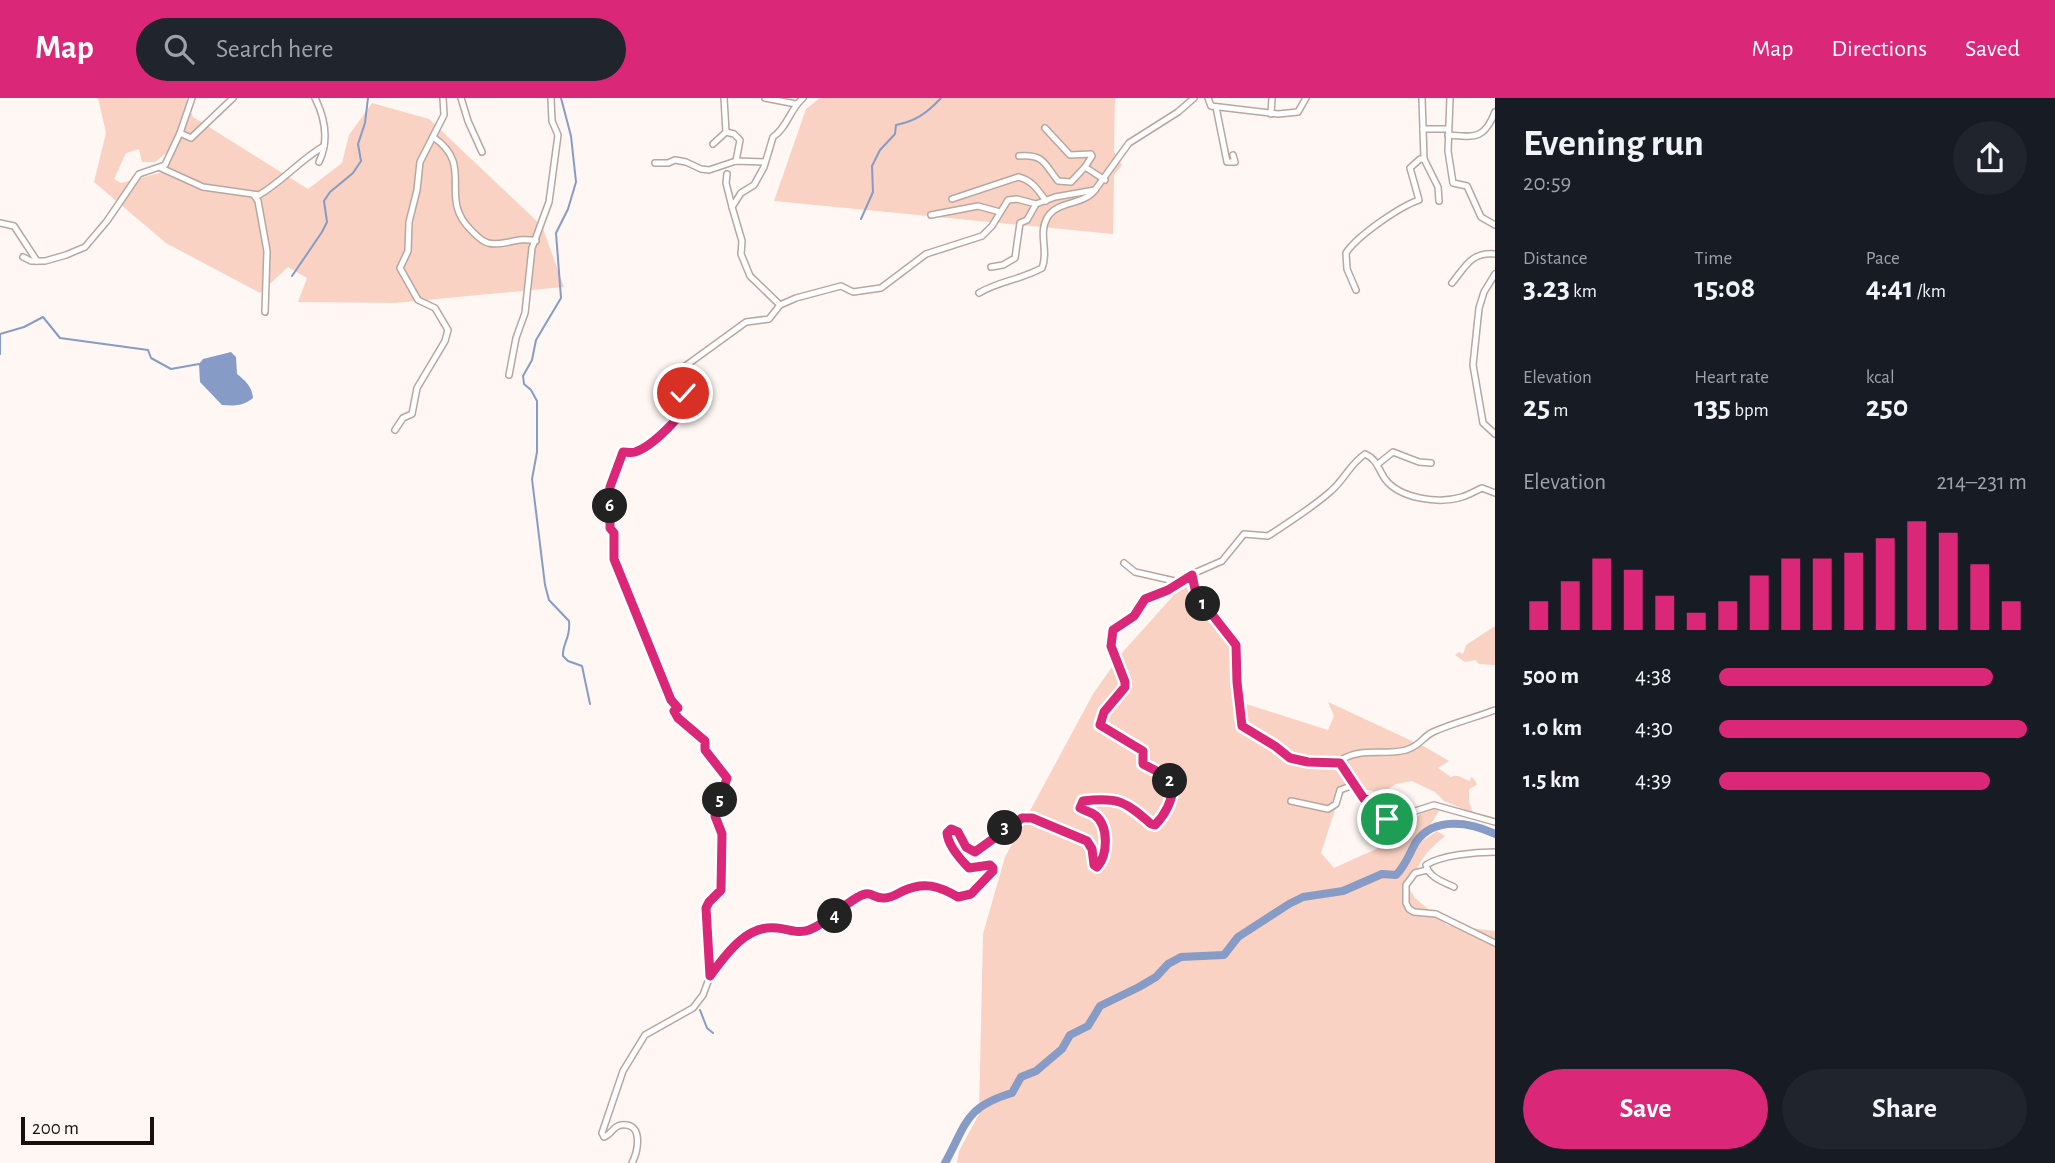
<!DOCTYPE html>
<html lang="en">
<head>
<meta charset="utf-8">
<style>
	body { margin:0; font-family:"Alegreya Sans",sans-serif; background:#20242c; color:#f1f3f6; height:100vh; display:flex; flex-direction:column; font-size:26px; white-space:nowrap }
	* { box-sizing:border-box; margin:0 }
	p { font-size:23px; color:#9ea1a6 }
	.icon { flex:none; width:38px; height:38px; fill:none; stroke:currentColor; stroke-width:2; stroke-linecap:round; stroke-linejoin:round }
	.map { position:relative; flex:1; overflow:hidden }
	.details { display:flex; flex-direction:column; background:#171b24; width:560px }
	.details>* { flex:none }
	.scale { position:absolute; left:21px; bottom:18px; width:133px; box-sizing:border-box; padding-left:7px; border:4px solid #16100e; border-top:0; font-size:19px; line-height:24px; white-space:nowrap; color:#16100e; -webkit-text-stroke:5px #fff7f4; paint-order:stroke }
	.pin { position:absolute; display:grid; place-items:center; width:60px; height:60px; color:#fff; margin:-30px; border:4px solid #fff; border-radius:50%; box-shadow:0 2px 7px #0007 }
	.km { position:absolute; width:35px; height:35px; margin:-18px; border-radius:50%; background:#222; color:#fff; font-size:19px; line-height:35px; text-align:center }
	.round { display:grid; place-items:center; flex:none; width:74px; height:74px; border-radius:37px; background:#20242c }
	.headline { display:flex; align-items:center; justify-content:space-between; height:119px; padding:0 28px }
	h1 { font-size:38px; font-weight:600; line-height:52px }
	.figures { display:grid; grid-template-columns:repeat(3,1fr); gap:10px; height:119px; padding:7px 28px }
	.figures div { display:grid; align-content:center }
	.figures b { font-size:30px; font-weight:600 }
	.figures small { font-size:19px; font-weight:400 }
	.figures p { font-size:19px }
	.chart { height:196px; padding:14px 28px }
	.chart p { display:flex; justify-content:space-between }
	.chart svg { width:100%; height:126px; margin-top:7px; stroke:#db2777; stroke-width:6 }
	.button { display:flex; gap:14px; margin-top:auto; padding:14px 28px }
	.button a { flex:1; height:80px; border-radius:42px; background:#db2777; color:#fff; font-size:28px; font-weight:600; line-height:80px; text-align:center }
	.button a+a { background:#20242c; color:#f1f3f6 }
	ul { padding:0 28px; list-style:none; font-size:23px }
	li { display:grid; grid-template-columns:112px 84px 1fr; align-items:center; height:52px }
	li i { height:18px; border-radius:9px; background:#db2777 }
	header { display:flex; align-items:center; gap:42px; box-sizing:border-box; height:98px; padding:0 35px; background:#db2777; color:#fff }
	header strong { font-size:33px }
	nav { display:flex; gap:38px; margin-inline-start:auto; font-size:24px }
	.search { width:490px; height:63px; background:#20242c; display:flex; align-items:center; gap:18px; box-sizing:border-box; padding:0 24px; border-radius:38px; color:#9ea1a6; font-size:26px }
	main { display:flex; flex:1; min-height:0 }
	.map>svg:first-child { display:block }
</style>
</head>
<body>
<header>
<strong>Map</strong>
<div class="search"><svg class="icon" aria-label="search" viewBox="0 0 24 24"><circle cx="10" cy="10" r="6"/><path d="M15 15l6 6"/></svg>Search here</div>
<nav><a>Map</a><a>Directions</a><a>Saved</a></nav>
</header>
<main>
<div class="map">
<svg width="1495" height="1065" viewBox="0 0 1495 1065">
	<rect width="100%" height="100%" fill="#fff7f4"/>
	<g fill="#f9d2c3">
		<polygon points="98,0 186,0 189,8 171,51 155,64 142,64 139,51 126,55 114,81 121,85 167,73 190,11 193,19 308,91 342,65 349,37 372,5 429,21 542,128 564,189 395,205 298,204 307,180 288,169 260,195 166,145 94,84 106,35"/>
		<polygon points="820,0 1115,0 1114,54 1122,67 1114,77 1113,136 774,103 806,11"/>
		<path d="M1187,477l11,21 42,48v58l88,28 6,-14 -6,-14 97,45 24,14 -11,7 13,9c8,-4 13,3 19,4l1,-4 3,2 3,6 -8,4v13l4,11 -29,-12 -9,-9 -23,-11 -16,3 -14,9 -34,-7 -13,24 -14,43 13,15 53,-24 11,-17 35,-20 6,4 -20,32 18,-12 8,5c-22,18 -26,26 -36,52l6,10 32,27 48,6v232h-538l2,-12 20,-37 4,-180 22,-77 88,-163 28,-40 52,-58v-7z"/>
		<polygon points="1495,528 1495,567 1479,566 1475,562 1465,564 1455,557 1459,554 1463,556 1466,547"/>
	</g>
	<path fill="#869bc5" d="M231,254l5,5 1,17c9,7 15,13 16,24 -10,8 -18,8 -31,7l-22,-23 -1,-18 4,-5z"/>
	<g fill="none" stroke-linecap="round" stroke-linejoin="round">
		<g stroke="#869bc5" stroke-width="2">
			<path d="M561,0l10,38 5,46 -8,27 -12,24 5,65 -25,42 -4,20 -9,16 1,8 7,6 6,11v51l-5,27 13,106 4,15 20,21c2,17 -7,23 -6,35l5,5 14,5 8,38"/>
			<path d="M861,121l12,-27 -1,-26 8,-16 15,-16 1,-9c20,-4 31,-12 45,-27"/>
			<polyline points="292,178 322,134 327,124 324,103 330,94 353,75 361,63 358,46 365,25 368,0"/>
			<polyline points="0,256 0,236 24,229 43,219 60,240 148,252 151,260 171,271 199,266"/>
			<polyline points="700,912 707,930 713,935"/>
		</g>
		<path stroke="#869bc5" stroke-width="8" d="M945,1065c22,-40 20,-56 67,-70l9,-16 15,-6 26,-22 8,-14 18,-9 12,-20 39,-19 17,-10 12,-13 13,-7 43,-2 14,-18 51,-33 14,-7 40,-6 39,-17 14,1c10,-10 13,-21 20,-33 18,-26 54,-20 79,-8"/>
		<defs>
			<g id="street">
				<path d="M315,0c10,20 14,43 4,64"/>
				<polyline points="461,0 468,23 482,54"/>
				<polyline points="724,0 726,34"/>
				<polyline points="765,0 796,6"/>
				<polyline points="1208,0 1211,8 1278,16 1298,14 1306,0"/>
				<polyline points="1422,0 1424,61 1438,89 1439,103"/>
				<polyline points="1450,0 1448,53 1453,85 1467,88 1481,119 1495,127"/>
				<polyline points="1216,9 1227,64 1235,64 1233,57"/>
				<polyline points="1271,16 1272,0"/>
				<polyline points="1045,30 1070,57 1091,56 1092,58 1085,69"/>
				<polyline points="1423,31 1448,31"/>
				<polyline points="726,34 734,36 740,42 736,63"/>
				<polyline points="180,35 191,40 233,0"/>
				<path d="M1448,37c27,2 36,5 47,-23"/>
				<path d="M433,39c43,29 4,60 38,93 5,5 10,11 17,13 17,4 28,-7 48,-2"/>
				<polyline points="713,46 726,34"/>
				<path d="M1019,58c26,-2 25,8 39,25l13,1 14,-15 20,13"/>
				<polyline points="655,65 668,65 675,62 686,64 701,71 709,72 736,63 765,64"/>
				<path d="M161,70l42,19 56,8c24,-14 41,-35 65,-49"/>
				<polyline points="727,76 726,85 732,109"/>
				<polyline points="254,97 258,103 267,153 265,214"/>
				<path d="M952,101l66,-22c14,3 20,13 28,24"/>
				<polyline points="931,117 978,108 1000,114"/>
				<polyline points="0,125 14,128 37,163"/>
				<polyline points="23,159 31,163 45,163 66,157 85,149 107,123 139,76 165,67 180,35 192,0"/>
				<polyline points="991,169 1003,167 1015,160 1020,125 1027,122 1036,106"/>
				<polyline points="1495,176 1484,194 1479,210 1473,267 1483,325 1495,336"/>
				<path d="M1452,185c14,-17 19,-31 43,-29"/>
				<path d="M1356,192l-9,-21 -1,-16c11,-17 53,-46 73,-53l-9,-32 10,-9h4"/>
				<path d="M979,195c20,-12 41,-13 63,-25 7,-17 -4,-34 5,-50 10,-18 36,-12 48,-28"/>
				<path d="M780,207l-30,-29 -9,-22 1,-13 -10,-34 9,-14 13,-8 10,-18 9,-30c14,-9 17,-28 30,-39"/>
				<polyline points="509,277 516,240 525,215 532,150 549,104 558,37 552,23 551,0"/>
				<polyline points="395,332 403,320 412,316 417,290 445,243 448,232 435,210 418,202 400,170 408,153 409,124 417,92 420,64 444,17 443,0"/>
				<polyline points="1378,366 1393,354 1419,364 1431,365"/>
				<polyline points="1124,465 1135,474 1179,484"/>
				<path d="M1192,477l4,19 40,51 1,37 5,44 35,21 13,11 18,4 32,1 1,-3c21,-13 42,-4 65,-10 16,-5 16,-13 27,-18 20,-9 41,-14 62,-22"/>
				<polyline points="1340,665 1364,701 1370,702 1382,729 1392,715 1406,716 1434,707 1495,724"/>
				<polyline points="1291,703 1328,711 1336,706 1340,692 1356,686"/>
				<polyline points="1427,772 1415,775 1406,787 1406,805 1409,811 1414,814 1436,816 1495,845"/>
				<path d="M1454,789c-10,-5 -25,-9 -28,-22 15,-10 50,-13 69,-13"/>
				<path d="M710,877l-4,-67 3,-6 12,-12 1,-56 -8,-18 13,-38 -22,-28v-9l-27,-23 -4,-7 4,-3 -7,-8 -57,-141v-26l-4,-5v-41l13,-35c4,0 8,1 12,0 16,-5 50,-37 52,-52l-4,-7 1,-26 62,-45 23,-3 11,-14 16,-7 45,-12 12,6 28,-4 45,-34 56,-18 10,-10 16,-26 9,-1 19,5 19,-7 40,-7 34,-47 49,-31 16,-14"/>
				<path d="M632,1065c6,-12 12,-41 -11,-38 -8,1 -9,9 -17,12l-2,-4 21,-62 22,-36 48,-27 10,-13 7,-19 26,-33 22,-12 17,-4 24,6 8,-2 14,-6 37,-28 9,-4 18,5 37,-14 19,3 17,10 12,-3 23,-23v-3l-3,-3 -21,3c-9,-9 -21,-22 -22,-35l4,-4 7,3 8,15 9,5 47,-34h11l54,23 5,8 2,16 3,2c11,-11 12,-41 -2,-52 -4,-3 -10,-4 -15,-7l3,-7c34,-5 43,1 68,23l4,1c11,-11 17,-25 19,-40l-6,-8 -25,-13v-13l-43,-26 4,-13 21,-25v-5l-14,-36 2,-16 21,-14 11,-17 23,-9 15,-12 39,-17 22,-27 24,2c21,-14 44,-28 63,-45 13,-11 19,-27 34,-37 12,5 13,15 20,25 15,20 54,25 77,18 7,-2 13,-6 20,-9l13,5"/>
			</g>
		</defs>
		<use href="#street" stroke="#b8a7a0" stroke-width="8"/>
		<use href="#street" stroke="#fff" stroke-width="5"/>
	</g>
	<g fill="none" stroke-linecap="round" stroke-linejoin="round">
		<defs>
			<path id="route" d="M683,295l4,7c-2,15 -36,47 -52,52 -4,1 -8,0 -12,0l-13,35v41l4,5v26l57,141 7,8 -4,3 4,7 27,23v9l22,28 -12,38 7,18 -1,56 -12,12 -3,6 4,68c16,-22 37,-52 67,-48 12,1 20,6 32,2 20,-8 31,-23 49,-33 13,-8 14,1 25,1 7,1 14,-4 20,-7 21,-10 36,-5 55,6l13,-3 22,-23v-3l-3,-3 -21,3c-9,-9 -21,-23 -22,-35l4,-4 7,3 8,15 9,5 47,-34h10l55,23 5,8 2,16 3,2c11,-12 12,-41 -2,-52 -4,-3 -10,-4 -15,-7l3,-7c35,-4 42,0 68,23l4,1c11,-11 17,-25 19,-40l-6,-8 -25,-13v-13l-43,-26 4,-13 21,-25v-5l-14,-36 2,-16 21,-14 11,-17 23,-9 24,-15 4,19 40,51 1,37 5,44 33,20 15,12 18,4 32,1 24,36 6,1 12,27 5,-8"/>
		</defs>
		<use href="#route" stroke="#fff" stroke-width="14"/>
		<use href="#route" stroke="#db2777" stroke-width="9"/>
	</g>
</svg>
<div class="scale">200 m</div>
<div class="pin" style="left:1387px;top:721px;background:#1e9e55"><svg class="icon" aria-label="arrive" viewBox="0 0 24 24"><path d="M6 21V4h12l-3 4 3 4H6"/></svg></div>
<div class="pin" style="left:683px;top:295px;background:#d93025"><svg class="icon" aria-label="check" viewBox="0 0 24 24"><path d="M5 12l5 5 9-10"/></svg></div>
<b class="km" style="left:1203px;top:506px">1</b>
<b class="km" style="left:1170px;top:683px">2</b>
<b class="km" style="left:1005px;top:730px">3</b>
<b class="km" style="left:835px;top:818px">4</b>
<b class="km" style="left:720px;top:702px">5</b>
<b class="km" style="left:610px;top:408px">6</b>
</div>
<section class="details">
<div class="headline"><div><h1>Evening run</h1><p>20:59</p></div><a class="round"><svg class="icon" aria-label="share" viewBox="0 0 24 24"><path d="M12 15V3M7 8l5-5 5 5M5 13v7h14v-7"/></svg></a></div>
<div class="figures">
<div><p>Distance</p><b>3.23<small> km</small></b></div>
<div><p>Time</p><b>15:08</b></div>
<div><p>Pace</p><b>4:41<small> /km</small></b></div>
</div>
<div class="figures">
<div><p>Elevation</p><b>25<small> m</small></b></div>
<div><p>Heart rate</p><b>135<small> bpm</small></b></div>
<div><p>kcal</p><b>250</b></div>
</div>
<div class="chart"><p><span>Elevation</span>214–231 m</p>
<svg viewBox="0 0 160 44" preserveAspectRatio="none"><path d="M5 44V34M15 44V27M25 44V19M35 44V23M45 44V32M55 44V38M65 44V34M75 44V25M85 44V19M95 44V19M105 44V17M115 44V12M125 44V6M135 44V10M145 44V21M155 44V34"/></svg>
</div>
<ul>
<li><b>500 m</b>4:38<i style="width:89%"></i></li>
<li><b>1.0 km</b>4:30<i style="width:100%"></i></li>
<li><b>1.5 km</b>4:39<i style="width:88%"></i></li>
</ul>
<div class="button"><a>Save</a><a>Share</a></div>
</section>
</main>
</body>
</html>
